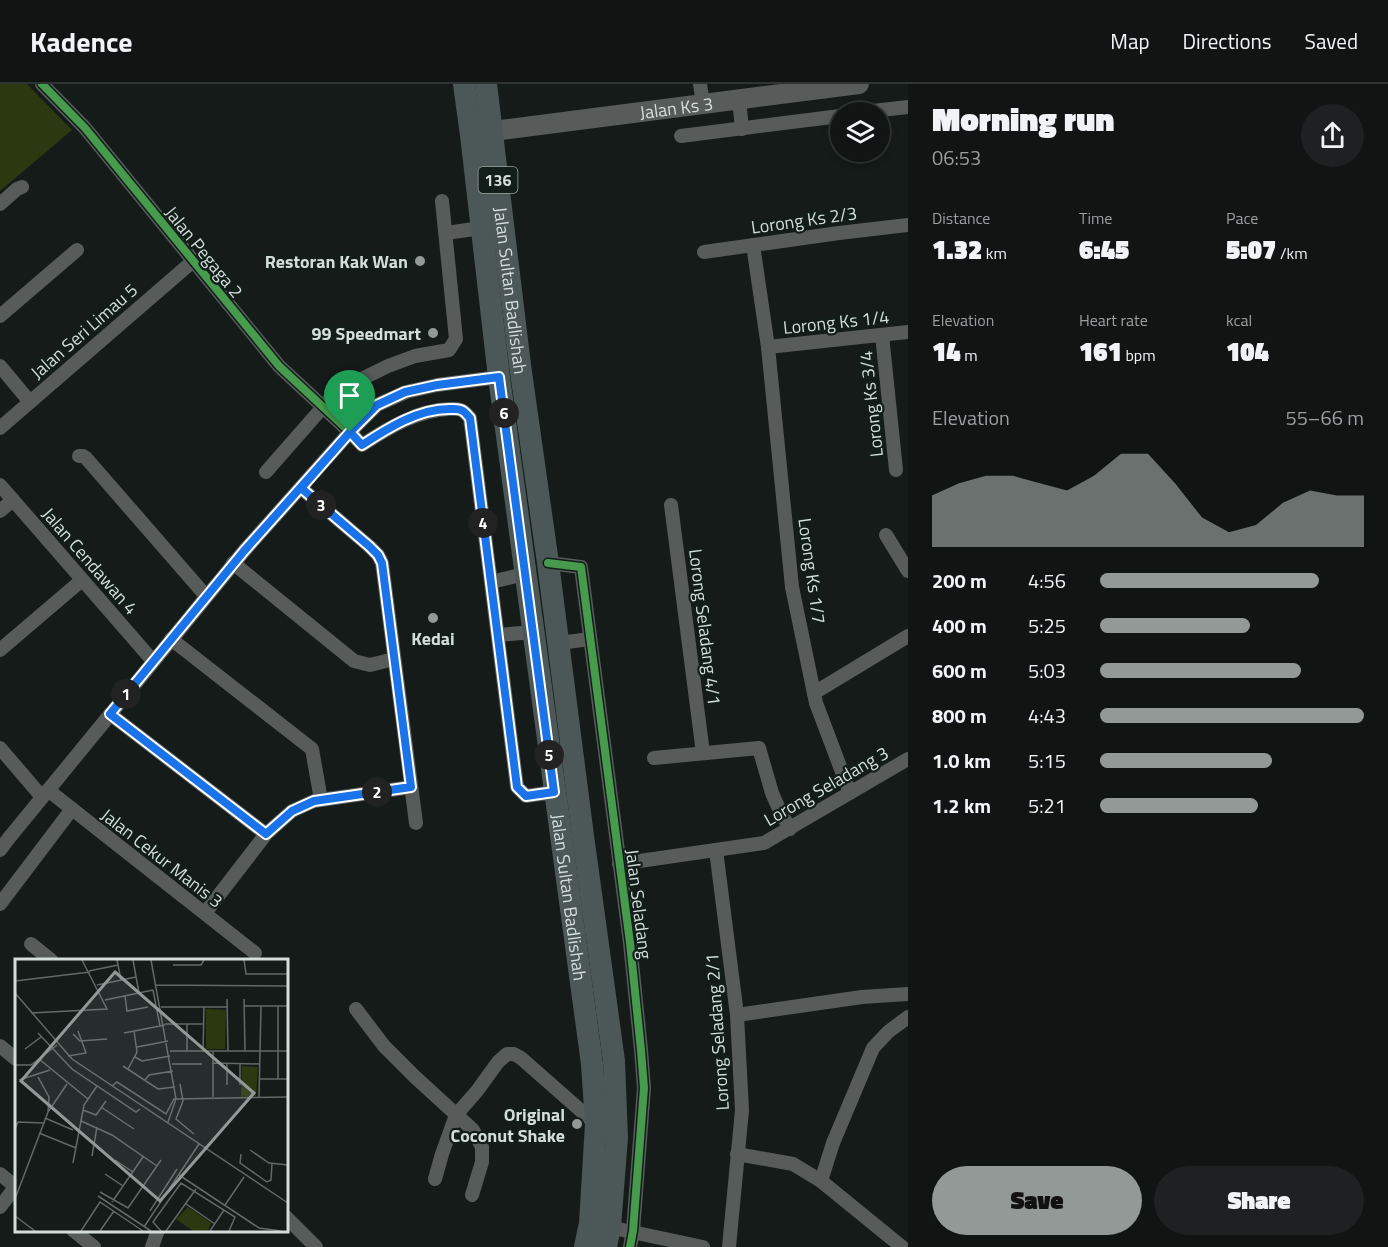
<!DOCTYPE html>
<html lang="en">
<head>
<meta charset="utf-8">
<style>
	body { margin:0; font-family:"Titillium Web",sans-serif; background:#1e2121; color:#f1f3f6; height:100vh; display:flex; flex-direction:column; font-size:22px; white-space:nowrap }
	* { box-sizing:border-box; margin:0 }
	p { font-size:20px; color:#9c9ea0 }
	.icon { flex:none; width:33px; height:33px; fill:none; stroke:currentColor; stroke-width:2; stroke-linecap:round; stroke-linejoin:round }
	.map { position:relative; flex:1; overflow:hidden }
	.side { display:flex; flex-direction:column; background:#101413; width:480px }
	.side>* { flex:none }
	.fabs { position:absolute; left:830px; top:18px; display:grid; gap:12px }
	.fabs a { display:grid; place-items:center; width:60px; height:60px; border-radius:50%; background:#101413; box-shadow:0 3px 9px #0003,0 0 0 2px #303333; font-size:30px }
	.pin { position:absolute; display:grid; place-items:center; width:51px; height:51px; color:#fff; margin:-62px -26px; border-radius:50% 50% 50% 0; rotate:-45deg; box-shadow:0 0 6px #0007 }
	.pin .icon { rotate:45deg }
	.km { position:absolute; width:30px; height:30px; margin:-15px; border-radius:50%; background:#222; color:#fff; font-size:16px; line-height:30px; text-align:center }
	.round { display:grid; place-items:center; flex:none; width:63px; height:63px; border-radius:32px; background:#1e2121 }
	.overview { display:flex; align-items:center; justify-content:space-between; height:102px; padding:0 24px }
	h1 { font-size:33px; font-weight:800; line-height:45px }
	.stats { display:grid; grid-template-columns:repeat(3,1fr); gap:9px; height:102px; padding:6px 24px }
	.stats div { display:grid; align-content:center }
	.stats b { font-size:26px; font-weight:800 }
	.stats small { font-size:16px; font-weight:400 }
	.stats p { font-size:16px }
	.chart { height:168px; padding:12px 24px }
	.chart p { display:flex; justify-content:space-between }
	.chart svg { width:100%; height:108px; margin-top:6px; fill:#929997; opacity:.7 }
	.action { display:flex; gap:12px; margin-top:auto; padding:12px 24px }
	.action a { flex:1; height:69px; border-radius:36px; background:#929997; color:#111; font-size:24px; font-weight:800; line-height:69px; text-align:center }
	.action a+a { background:#1e2121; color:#f1f3f6 }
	ul { padding:0 24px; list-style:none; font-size:20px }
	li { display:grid; grid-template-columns:96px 72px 1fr; align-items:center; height:45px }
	li i { height:15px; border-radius:8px; background:#929997 }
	header { display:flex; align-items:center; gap:36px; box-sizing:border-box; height:84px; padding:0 30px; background:#101413; border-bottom:2px solid #303333 }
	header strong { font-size:28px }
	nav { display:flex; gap:33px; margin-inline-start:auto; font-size:21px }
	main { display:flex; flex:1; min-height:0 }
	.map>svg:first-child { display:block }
</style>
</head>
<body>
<header>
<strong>Kadence</strong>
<nav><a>Map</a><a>Directions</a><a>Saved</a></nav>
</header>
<main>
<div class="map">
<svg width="908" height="1163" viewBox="0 0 908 1163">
	<rect width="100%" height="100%" fill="#151b19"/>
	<polygon fill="#2c380f" points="0,0 27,0 72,46 0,107"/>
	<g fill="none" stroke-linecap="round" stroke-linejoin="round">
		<g stroke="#575c5a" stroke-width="14">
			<path d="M42,0l43,44 194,238 71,66 12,13c26,-17 56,-35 87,-36 5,0 10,-1 14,2 3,2 5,5 7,7l47,369 9,9 28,-4"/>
			<polyline points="700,0 703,20"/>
			<polyline points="739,15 742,45"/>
			<polyline points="864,28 908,23"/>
			<polyline points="681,52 840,32"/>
			<polyline points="0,120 17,105 22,103"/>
			<polyline points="446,149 481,144"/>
			<polyline points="753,161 768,263 792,503 816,619 850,709"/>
			<polyline points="704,168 839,149 908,141"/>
			<polyline points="0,232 77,166"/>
			<polyline points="882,251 896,386"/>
			<polyline points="768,263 908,248"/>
			<polyline points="0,282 30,318"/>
			<polyline points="0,344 192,178"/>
			<polyline points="79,372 83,372 86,374 206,512"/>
			<polyline points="266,388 337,307 388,282 415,272 449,266 456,255 442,117"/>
			<polyline points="0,401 153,577"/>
			<polyline points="301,404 369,462 378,471 382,479 416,739"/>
			<polyline points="671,421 703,669"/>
			<polyline points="0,427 13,416"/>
			<polyline points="886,451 908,487"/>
			<polyline points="233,479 354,577 370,581 394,575"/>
			<polyline points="548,479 581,483 630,859 641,966 644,1004 633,1147 630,1163"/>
			<polyline points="491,498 525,490"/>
			<polyline points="498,551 533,548"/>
			<polyline points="171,555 312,665 321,716"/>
			<polyline points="559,559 590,555"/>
			<polyline points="0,566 82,496"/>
			<polyline points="814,609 908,552"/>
			<polyline points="110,630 266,750"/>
			<polyline points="0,664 42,713"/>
			<polyline points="654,674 759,664 772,709 779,725 790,745"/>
			<polyline points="48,706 255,869"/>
			<polyline points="0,766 9,754 244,467 350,348 377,321 406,308 437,301 499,293"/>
			<polyline points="716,766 737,931 742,1026 729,1163"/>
			<polyline points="619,780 764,759 908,675"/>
			<polyline points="0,820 72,725"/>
			<polyline points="205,829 266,750 292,727 314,717 411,703"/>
			<polyline points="31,860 51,876"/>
			<polyline points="356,925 384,962 414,992 473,1046 482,1063 482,1078 472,1111"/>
			<polyline points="737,931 862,913 908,910"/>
			<polyline points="0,962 16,975"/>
			<polyline points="737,1070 793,1080 821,1097 902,1163"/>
			<polyline points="0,1090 16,1103"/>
			<polyline points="435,1095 442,1070 456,1031 477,1007 498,978 507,970 514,970 521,974 596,1040"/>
			<polyline points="821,1097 833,1059 873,964 888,948 908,933"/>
			<polyline points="0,1123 16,1102"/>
			<polyline points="286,1133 316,1163"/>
			<polyline points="604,1142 703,1163"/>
			<polyline points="73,1146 94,1163"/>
			<polyline points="152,1163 158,1146"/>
		</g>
		<path stroke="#575c5a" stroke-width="20" id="s1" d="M477,50l16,-3 366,-47"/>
		<g stroke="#4b5857" stroke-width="22">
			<path id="s2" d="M464,0l7,51 28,242 93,687 4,60 -6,99 -5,24"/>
			<path id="s3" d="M486,0l34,281 28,198 35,273 31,225 3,77 -7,89 -4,20"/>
		</g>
		<defs>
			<g id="cycleway">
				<path d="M42,0l43,44 194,238 71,66 12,13c26,-17 56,-35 87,-36 5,0 10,-1 14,2 3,2 5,5 7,7l47,369 9,9 28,-4"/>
				<polyline points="548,479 581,483 630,859 641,966 644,1004 633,1147 630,1163"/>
			</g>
		</defs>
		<use href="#cycleway" stroke="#121e1a" stroke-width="11"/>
		<use href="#cycleway" stroke="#469c4c" stroke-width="8"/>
	</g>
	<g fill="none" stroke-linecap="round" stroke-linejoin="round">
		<defs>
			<path id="route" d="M350,348l-106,119 -134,163 156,120 26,-23 22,-10 97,-14 -29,-224 -4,-8 -9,-9 -68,-58 49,-56 12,13c26,-17 56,-36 87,-36 5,0 10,-1 14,2 3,2 5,5 7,7l47,369 9,9 28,-4 -55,-415 -62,8 -32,7 -28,13 -27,27"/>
		</defs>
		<use href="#route" stroke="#fff" stroke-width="12"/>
		<use href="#route" stroke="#1a73e8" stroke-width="8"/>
	</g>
	<g fill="#929997" stroke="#121e1a" stroke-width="2">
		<circle cx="420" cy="177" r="6"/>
		<circle cx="433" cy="249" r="6"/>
		<circle cx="433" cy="534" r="6"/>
		<circle cx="577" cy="1040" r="6"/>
	</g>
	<g text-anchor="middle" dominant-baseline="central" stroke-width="4.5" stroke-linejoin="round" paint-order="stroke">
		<rect fill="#121e1a" stroke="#9aa4a1" stroke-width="1.5" x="478.5" y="83" width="39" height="26" rx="4.5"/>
		<g font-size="16" font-weight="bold" fill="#d5dddb">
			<text x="498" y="96">136</text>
		</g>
		<g font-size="18" fill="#d5dddb" stroke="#121e1a">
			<text stroke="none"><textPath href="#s1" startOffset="201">Jalan Ks 3</textPath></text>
			<text transform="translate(804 136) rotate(-8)">Lorong Ks 2/3</text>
			<text transform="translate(204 168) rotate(51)">Jalan Pegaga 2</text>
			<text stroke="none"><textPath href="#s3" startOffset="208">Jalan Sultan Badlishah</textPath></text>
			<text transform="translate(836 238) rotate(-6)">Lorong Ks 1/4</text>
			<text transform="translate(84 247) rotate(-41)">Jalan Seri Limau 5</text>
			<text transform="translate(871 320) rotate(-96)">Lorong Ks 3/4</text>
			<text transform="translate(90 477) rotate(49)">Jalan Cendawan 4</text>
			<text transform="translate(812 487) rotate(82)">Lorong Ks 1/7</text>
			<text transform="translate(705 543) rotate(83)">Lorong Seladang 4/1</text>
			<text transform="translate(826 702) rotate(-30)">Lorong Seladang 3</text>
			<text transform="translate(162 774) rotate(38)">Jalan Cekur Manis 3</text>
			<text stroke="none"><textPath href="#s2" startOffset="820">Jalan Sultan Badlishah</textPath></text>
			<text transform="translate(639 820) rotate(83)">Jalan Seladang</text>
			<text transform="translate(717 948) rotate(-94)">Lorong Seladang 2/1</text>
		</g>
		<g font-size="18" font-weight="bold" fill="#d5dddb" stroke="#121e1a" text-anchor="end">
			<text x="408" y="177">Restoran Kak Wan</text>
			<text x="421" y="249">99 Speedmart</text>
			<text x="433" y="554" text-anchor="middle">Kedai</text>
			<text x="565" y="1030">Original<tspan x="565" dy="21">Coconut Shake</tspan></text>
		</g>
	</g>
	<g transform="translate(15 875)">
		<rect width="273" height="273" fill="#151b19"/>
		<path d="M191,50l20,1 -1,39h-19zM227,107l16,1 -2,29 -15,1zM173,248l23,16 -3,8h-15l-17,-12z" fill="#2c380f"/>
		<path fill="none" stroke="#626967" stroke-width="1.5" d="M102,1l4,20M118,1l6,33M136,1l25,139 -8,23M229,1l2,14h42M158,6h28l3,-5M74,12l29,-6M0,22l75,-9M82,26l39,-8M140,26l133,1M138,31l7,36M0,34l57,66 216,144M110,37l2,15 21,-4M212,40l1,52M229,40l1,52M90,41l48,-10M229,47h44M263,47v73M146,48h66M16,54l76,-4 -25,-49M150,65h39M23,74l34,36 64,43 4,-3M109,74l41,-8M58,75l7,7 27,-2M122,88l31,-6M10,90l16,-12M155,92h118M172,92v-27M188,92l1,-44M53,97l18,-3 -8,-22M120,98l7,4 28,-5M24,100l49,40M198,104l47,1M157,105h30M0,106h16l26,-20M108,107l35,23 17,-2M113,110l9,-17 -3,-21M245,120h28M4,121l31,-10M130,121l4,-5 24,-4M165,125l3,17 -7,18 18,15M212,126v-21M225,126v-21M97,127l5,-4 49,32 8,-15 114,-2M198,138v-46M244,138l2,-91M86,148l33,22M68,151l13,5 10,-14M33,153l19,-28M30,159l28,12M66,162l31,14 45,31M0,170l3,-7 25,1M24,174l37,15M235,191l19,13 19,2M226,195l-1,9 27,19 4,-2 1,-17M77,197l5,-29M100,201l18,12M58,204l11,-58 13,-19M273,206v25M90,215l18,12M164,216l80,53 22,3M85,233l28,16 33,-48M83,237l53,35M0,240l33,-87 1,-15 -11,-20M97,243l31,-45M171,245l29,20M210,246l19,-28M135,252l27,-42M0,257l20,15M129,268l55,-83M66,272l19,-29 43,29M85,272l14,-20M146,272l-8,-9 28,-39 54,34 -6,14M151,272l30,-42M195,272l14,-21"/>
		<path fill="#929997" fill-opacity="0.15" stroke="#929997" stroke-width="3" d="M100,13l139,121 -94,108 -139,-120z"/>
		<rect width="273" height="273" fill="none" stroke="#d5dddb" stroke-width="3"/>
	</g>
</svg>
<div class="fabs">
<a><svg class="icon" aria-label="layers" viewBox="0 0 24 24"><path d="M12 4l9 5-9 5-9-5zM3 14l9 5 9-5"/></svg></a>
</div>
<div class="pin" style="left:350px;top:348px;background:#1e9e55"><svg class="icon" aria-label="arrive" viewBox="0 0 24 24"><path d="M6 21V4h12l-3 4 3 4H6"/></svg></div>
<b class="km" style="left:126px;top:610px">1</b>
<b class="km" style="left:377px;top:708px">2</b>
<b class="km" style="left:321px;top:421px">3</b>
<b class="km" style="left:483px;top:439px">4</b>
<b class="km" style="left:549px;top:671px">5</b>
<b class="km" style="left:504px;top:329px">6</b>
</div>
<section class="side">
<div class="overview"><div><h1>Morning run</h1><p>06:53</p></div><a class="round"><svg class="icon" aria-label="share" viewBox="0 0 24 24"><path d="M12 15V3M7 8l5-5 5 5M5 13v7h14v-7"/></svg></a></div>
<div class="stats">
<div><p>Distance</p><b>1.32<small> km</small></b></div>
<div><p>Time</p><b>6:45</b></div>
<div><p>Pace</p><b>5:07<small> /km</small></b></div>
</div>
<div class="stats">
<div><p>Elevation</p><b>14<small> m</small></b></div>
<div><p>Heart rate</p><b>161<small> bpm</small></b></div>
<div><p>kcal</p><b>104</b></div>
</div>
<div class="chart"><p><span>Elevation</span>55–66 m</p>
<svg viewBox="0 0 160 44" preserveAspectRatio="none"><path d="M0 44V23L10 18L20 15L30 15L40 18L50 21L60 15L70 6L80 6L90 18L100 32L110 38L120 35L130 26L140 21L150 23L160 23V44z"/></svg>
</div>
<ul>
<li><b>200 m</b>4:56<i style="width:83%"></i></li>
<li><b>400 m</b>5:25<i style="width:57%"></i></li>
<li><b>600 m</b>5:03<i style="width:76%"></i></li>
<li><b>800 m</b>4:43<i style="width:100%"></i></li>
<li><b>1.0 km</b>5:15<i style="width:65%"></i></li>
<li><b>1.2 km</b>5:21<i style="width:60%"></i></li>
</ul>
<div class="action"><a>Save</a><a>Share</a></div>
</section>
</main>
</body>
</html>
